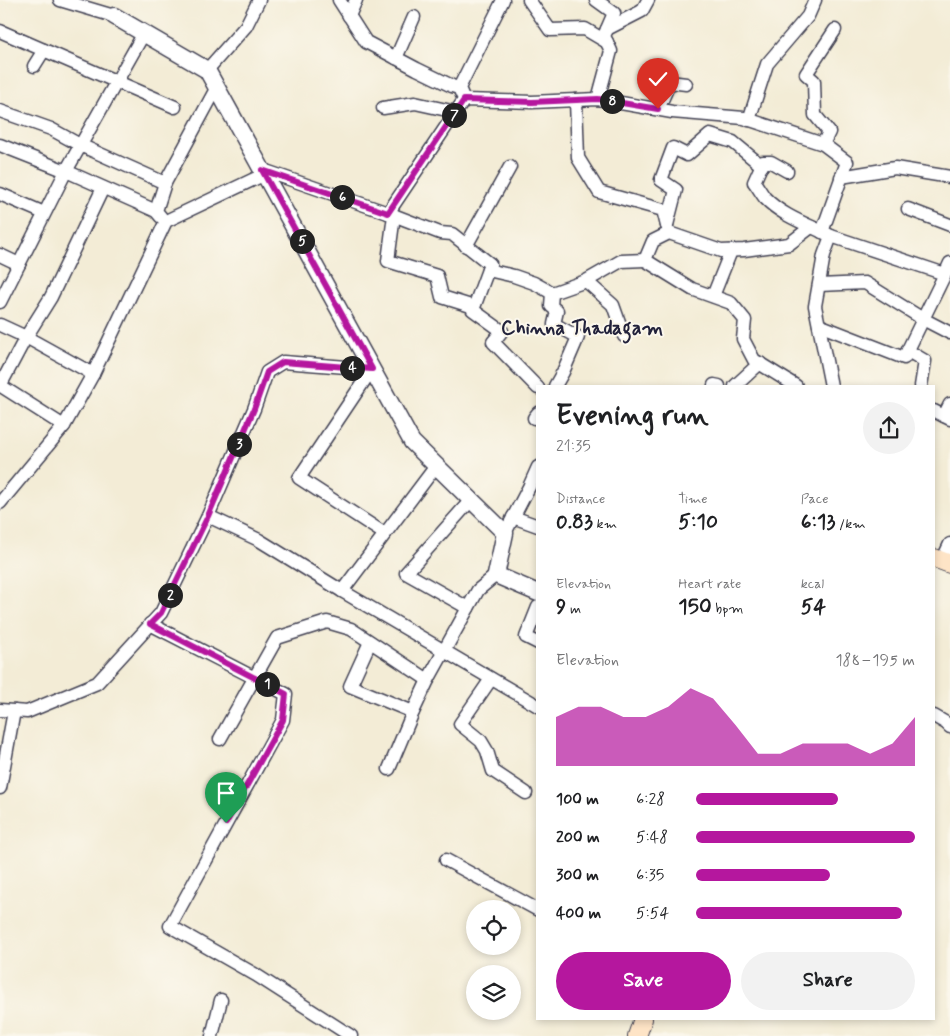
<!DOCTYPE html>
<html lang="en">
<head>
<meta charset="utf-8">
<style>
	body { margin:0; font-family:Mynerve,sans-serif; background:#f2f2f2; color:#202124; height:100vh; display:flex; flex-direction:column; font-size:19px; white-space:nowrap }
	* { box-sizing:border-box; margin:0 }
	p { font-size:16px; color:#757577 }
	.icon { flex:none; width:28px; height:28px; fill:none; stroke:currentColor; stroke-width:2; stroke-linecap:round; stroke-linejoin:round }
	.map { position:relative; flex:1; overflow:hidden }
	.side { position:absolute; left:536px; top:385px; width:399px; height:635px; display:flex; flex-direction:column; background:#fff; border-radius:0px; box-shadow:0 2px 8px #0003 }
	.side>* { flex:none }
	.fabs { position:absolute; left:466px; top:900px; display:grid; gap:10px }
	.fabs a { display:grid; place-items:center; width:55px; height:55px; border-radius:50%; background:#fff; box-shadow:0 2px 8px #0003; font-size:25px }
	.pin { position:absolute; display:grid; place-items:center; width:42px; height:42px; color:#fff; margin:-51px -21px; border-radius:50% 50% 50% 0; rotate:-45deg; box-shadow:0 0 5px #0007 }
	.pin .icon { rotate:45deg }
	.km { position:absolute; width:25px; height:25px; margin:-12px; border-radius:50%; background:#222; color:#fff; font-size:14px; line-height:25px; text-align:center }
	.round { display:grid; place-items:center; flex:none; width:52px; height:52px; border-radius:26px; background:#f2f2f2 }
	.overview { display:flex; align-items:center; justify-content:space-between; height:85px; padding:0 20px }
	h1 { font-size:28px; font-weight:800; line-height:38px }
	.stats { display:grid; grid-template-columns:repeat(3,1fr); gap:8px; height:85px; padding:5px 20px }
	.stats div { display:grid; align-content:center }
	.stats b { font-size:21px; font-weight:800 }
	.stats small { font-size:14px; font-weight:400 }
	.stats p { font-size:14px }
	.chart { height:140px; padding:10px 20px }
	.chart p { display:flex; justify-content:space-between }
	.chart svg { width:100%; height:90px; margin-top:5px; fill:#b5179e; opacity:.7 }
	.cta { display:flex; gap:10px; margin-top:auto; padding:10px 20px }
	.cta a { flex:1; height:58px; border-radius:30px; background:#b5179e; color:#fff; font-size:20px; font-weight:800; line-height:58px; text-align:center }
	.cta a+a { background:#f2f2f2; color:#202124 }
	ul { padding:0 20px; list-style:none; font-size:16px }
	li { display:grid; grid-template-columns:80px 60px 1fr; align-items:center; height:38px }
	li i { height:12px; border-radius:6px; background:#b5179e }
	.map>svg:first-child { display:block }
</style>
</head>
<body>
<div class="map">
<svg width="950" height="1036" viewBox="0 0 950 1036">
	<rect width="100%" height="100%" fill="#fbf7ec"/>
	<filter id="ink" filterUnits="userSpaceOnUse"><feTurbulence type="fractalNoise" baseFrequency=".02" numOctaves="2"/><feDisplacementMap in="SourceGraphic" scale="10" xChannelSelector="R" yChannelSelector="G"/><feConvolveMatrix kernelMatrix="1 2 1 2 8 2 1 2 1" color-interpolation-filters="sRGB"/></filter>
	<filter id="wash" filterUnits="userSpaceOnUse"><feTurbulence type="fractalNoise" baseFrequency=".0096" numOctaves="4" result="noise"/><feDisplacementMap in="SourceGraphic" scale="20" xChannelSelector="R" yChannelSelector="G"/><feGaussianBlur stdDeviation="1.12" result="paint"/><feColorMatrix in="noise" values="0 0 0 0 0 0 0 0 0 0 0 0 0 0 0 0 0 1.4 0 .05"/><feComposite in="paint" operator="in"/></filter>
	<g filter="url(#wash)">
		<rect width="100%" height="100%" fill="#f3ecd6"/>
	</g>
	<g filter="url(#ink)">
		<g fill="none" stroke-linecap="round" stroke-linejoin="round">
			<defs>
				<g id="minor">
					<polyline points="60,0 114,16"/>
					<polyline points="339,0 366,42 417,69 452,86 459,88"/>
					<polyline points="529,0 550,30 585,29 607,42"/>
					<polyline points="596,0 614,13 604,36 611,51 598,99"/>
					<polyline points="349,16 356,0"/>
					<polyline points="607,29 642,11 648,0"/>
					<polyline points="0,31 175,107"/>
					<polyline points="396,58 414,17"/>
					<polyline points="34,66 44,50"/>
					<polyline points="207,70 246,26 259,0"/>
					<polyline points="462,95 459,88 503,0"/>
					<polyline points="576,100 578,158 599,192 663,210 667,226"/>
					<polyline points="383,108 415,103 456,112"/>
					<polyline points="658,109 670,82 686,84"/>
					<polyline points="0,111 51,129 80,145 165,183 217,87"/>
					<polyline points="749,120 767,64 808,16 815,0"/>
					<polyline points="823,144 829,132 815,115 814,81 806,74 835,30"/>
					<polyline points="0,145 66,171 156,211"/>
					<polyline points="263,170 388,213 464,100 532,102 598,99 672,112 744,118 823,144 847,162 822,232"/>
					<path d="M787,171l-16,-9h-8l-9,20c4,5 7,11 11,16 17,18 44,27 66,38l-7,19 -9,51 16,80"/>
					<polyline points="841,177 895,168 950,177"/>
					<polyline points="0,194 44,213"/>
					<polyline points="908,209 950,225"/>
					<polyline points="388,213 440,233 452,234 490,264 473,310 502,331 493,342 538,388"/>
					<polyline points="394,215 388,261 437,276 442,297 474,307"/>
					<polyline points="161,217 156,211 165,183"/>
					<polyline points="667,225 676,190 661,180 673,148 687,155 710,135 733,142 762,166"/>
					<polyline points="831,236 945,274 950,263"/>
					<polyline points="466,246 510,167"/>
					<polyline points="0,255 19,264"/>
					<polyline points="488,270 514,276 534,283 552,293"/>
					<polyline points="586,281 613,305 624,336"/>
					<polyline points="819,285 865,283 923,319 950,333"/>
					<polyline points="713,296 731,251"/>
					<polyline points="0,302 66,171 144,33"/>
					<polyline points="0,325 26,337 93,374 166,221 265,174"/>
					<polyline points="819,325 904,358 945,274"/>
					<polyline points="908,351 925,361 921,386"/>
					<polyline points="0,386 26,337 51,297 103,188"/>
					<polyline points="1,386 64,426 93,374"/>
					<polyline points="555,386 563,372 578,337 554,324 557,311 551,306 552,293 586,281 621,261 645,260"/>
					<polyline points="714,386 714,385 719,386"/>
					<polyline points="735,386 760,363"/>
					<polyline points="796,386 754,360 743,339 745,320 731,303 692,289 645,260 653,241 669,233 721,251 744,250 789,244 811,227"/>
					<polyline points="934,411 950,419"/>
					<polyline points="944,416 950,404"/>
					<polyline points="534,418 538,413"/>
					<polyline points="436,466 342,591 538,706"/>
					<polyline points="0,503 64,426"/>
					<polyline points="513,517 538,526"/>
					<polyline points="505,533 529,487 538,467"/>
					<polyline points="942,561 950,544"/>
					<polyline points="342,591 259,540 208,516 254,409 267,372 283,362 372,369 299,478 385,534"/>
					<polyline points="538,607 526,637 538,643"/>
					<polyline points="468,608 406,573 471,500"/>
					<polyline points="150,624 286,694 283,720 170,926 256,975 351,1036"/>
					<polyline points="370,642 350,686 413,712"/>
					<polyline points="491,679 460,724 481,741 487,751 493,771 526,793"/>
					<polyline points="0,710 27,712 97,683 161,613 208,516"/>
					<polyline points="934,716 946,723 950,727"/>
					<polyline points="220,739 277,638 327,622 351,629 428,680"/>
					<polyline points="389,769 413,712 428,680 478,590 496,575"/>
					<polyline points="0,788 14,711"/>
					<polyline points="446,860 538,910"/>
					<polyline points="212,1036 221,1000"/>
				</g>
				<polyline id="tertiary" points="114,16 207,70 412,442 505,533 496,575 538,593"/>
				<g id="secondary">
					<polyline points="934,558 950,564"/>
					<polyline points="637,1036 643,1019"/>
				</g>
			</defs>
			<use href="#minor" stroke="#414052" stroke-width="15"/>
			<use href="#tertiary" stroke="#414052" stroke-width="19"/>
			<use href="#secondary" stroke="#414052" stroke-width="20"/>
			<use href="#minor" stroke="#fff" stroke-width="12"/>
			<use href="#tertiary" stroke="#fff" stroke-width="16"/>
			<use href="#secondary" stroke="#fee4c6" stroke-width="18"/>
		</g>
	</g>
	<g fill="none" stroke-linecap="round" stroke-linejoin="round" filter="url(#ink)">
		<defs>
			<polyline id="route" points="226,823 283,720 286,694 150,624 161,613 208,516 254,409 267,372 283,362 372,369 262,170 388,213 464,100 532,102 598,99 658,109"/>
		</defs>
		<use href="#route" stroke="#fff" stroke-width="10"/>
		<use href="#route" stroke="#b5179e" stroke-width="6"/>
	</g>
	<g text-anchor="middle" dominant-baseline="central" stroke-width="4" stroke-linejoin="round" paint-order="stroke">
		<g font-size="20" font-weight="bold" fill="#22223b" stroke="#fbf7ec">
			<text x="582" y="328">Chinna Thadagam</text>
		</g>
	</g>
</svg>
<div class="fabs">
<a><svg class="icon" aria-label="locate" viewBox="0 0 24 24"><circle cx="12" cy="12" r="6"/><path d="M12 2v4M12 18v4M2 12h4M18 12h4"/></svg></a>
<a><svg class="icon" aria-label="layers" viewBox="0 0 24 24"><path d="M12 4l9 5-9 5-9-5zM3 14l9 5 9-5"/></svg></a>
</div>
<div class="pin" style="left:226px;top:823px;background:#1e9e55"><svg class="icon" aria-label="arrive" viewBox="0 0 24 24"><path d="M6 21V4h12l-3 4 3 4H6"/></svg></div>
<div class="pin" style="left:658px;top:109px;background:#d93025"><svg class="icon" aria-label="check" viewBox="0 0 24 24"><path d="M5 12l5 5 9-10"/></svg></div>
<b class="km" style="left:267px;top:684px">1</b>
<b class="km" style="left:170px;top:595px">2</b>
<b class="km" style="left:239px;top:444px">3</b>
<b class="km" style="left:352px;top:368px">4</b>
<b class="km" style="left:302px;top:241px">5</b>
<b class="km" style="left:342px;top:197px">6</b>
<b class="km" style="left:454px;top:115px">7</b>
<b class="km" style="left:612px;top:101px">8</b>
<section class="side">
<div class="overview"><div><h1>Evening run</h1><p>21:35</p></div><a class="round"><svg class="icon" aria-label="share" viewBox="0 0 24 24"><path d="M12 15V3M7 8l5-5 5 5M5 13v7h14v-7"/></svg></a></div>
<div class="stats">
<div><p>Distance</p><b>0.83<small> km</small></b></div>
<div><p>Time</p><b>5:10</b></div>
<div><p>Pace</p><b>6:13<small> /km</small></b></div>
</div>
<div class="stats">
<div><p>Elevation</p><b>9<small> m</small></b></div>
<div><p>Heart rate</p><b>150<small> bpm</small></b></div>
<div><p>kcal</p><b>54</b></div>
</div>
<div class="chart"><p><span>Elevation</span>188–195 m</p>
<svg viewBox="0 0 160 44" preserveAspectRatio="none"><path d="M0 44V20L10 15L20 15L30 20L40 20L50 15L60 6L70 11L80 24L90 38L100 38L110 33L120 33L130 33L140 38L150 33L160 20V44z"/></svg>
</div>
<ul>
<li><b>100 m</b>6:28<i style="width:65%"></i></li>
<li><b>200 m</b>5:48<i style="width:100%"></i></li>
<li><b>300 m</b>6:35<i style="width:61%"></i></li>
<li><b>400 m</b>5:54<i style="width:94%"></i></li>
</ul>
<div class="cta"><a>Save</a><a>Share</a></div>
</section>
</div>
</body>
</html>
